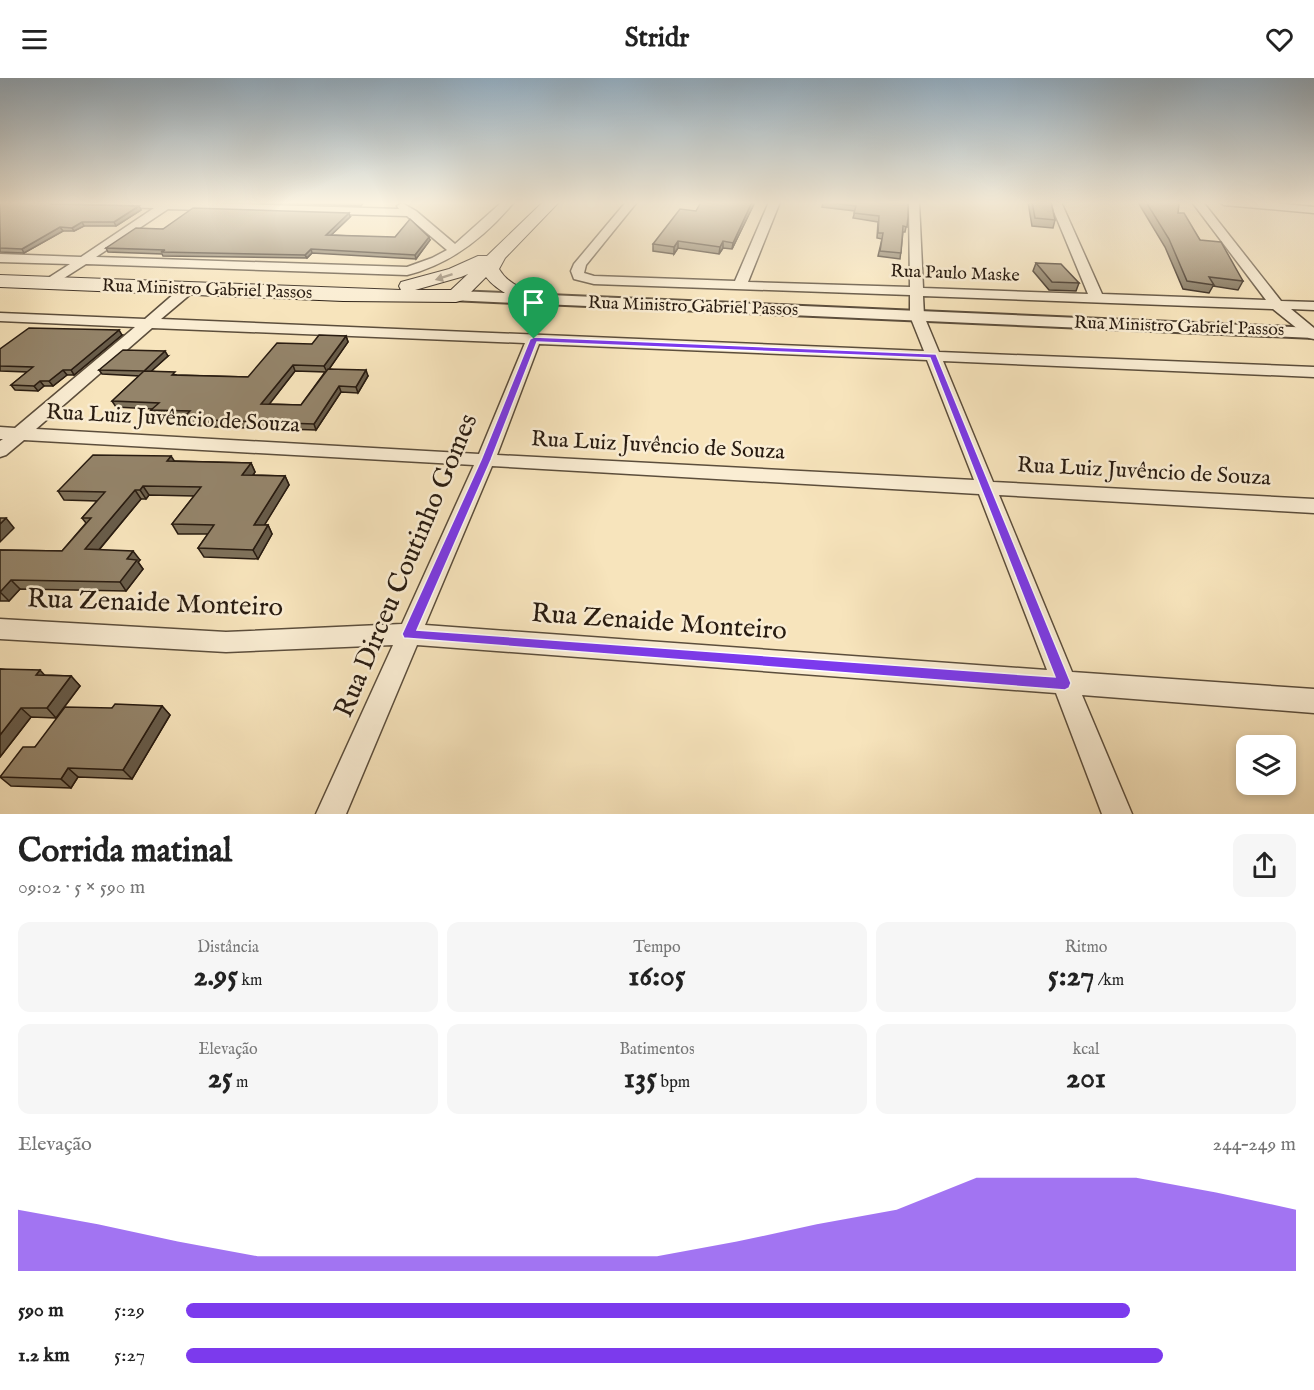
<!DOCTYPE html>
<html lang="pt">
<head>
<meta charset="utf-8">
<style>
	body { margin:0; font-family:"IM FELL English",serif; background:#f6f6f6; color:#222; height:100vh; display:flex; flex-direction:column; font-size:22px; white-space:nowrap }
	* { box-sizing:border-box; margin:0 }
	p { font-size:20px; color:#767676 }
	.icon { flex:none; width:33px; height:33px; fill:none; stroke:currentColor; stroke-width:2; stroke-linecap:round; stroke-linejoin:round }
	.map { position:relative; height:736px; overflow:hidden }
	.details { display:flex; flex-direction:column; background:#fff; flex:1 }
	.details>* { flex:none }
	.fabs { position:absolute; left:1236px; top:657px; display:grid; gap:12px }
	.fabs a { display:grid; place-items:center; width:60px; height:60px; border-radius:12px; background:#fff; box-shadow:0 3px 9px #0003; font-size:30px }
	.pin { position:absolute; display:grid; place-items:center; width:51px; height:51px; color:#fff; margin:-62px -26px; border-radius:50% 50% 50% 0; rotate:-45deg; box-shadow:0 0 6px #0007 }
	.pin .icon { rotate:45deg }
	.round { display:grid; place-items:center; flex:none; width:63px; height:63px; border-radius:12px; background:#f6f6f6 }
	.overview { display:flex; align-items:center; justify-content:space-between; height:102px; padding:0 18px }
	h1 { font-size:33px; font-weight:700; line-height:45px }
	.figures { display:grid; grid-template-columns:repeat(3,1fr); gap:9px; height:102px; padding:6px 18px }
	.figures div { display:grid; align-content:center; border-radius:12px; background:#f6f6f6; text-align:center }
	.figures b { font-size:30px; font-weight:700 }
	.figures small { font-size:16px; font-weight:400 }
	.figures p { font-size:16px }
	.chart { height:168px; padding:12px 18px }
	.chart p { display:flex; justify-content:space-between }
	.chart svg { width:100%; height:108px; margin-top:6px; fill:#7c3aed; opacity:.7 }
	ul { padding:0 18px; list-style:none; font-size:20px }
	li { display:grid; grid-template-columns:96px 72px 1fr; align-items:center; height:45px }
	li i { height:15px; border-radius:8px; background:#7c3aed }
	header { display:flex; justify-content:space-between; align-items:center; height:78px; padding:0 18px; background:#fff; font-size:27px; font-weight:700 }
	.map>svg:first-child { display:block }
</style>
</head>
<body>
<header><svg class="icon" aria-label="menu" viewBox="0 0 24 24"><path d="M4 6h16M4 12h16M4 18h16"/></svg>Stridr<svg class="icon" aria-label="heart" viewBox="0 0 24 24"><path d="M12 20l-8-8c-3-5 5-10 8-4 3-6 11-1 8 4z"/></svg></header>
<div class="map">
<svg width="1314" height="736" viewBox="0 0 1314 736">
	<rect width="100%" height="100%" fill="#f7e4bc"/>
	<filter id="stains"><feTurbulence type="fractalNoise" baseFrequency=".00333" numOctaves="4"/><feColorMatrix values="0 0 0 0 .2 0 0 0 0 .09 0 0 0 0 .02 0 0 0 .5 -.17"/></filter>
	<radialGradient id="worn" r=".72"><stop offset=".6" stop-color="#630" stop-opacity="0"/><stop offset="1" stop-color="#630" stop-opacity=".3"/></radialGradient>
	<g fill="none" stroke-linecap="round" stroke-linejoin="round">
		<defs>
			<g id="minor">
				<path d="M48,124h123l228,7 -2,-3 5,-3 14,8 39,33 47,-42h12c-29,35 -63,62 -107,73l-321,-11 -36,23 -5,-1 -2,-3 2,-3 25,-16 -70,-2v-8l81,3 73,-49 -101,-3zM168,131l239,7 40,34 -15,8 -25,9 -311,-10z"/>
				<path d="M626,124h11l-51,63 -2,8 10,3 141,5 34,-79h11l-32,80 162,5 -1,-85h10l4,86 165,6 -38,-92h11l41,92 164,6 -74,-98h11l78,99 33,1v8l-23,-1 23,19v11l-5,-1 -36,-29 -350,-13 1,20 15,36 375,15v10l-371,-16 50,121 321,17v14l-315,-18 73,177 242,17v24l-232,-18 50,119h-30l-46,-121 -639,-48 -71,169h-30l77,-169 -167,7 -226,-13v-20l226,13 176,-8 72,-159 -450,-25 -18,15 -6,2v-16l3,-2h-3v-12l15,1 120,-101 -135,-6v-8l145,6 38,-33 5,-1 7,4 -2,3 -32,27 763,32 -14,-35v-21l-316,-11 -20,-5 -3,-8 3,-7zM152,250l373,15 -46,111 -443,-25zM539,266l388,16 47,120 -477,-25zM492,388l487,28 68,176 -622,-45z"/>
				<polygon points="1219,124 1265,124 1314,129 1314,135 1224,127"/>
			</g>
			<polygon id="tertiary" points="456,213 1314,250 1314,260 450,222 448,218"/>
			<path id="secondary" d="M543,124h16l-54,56 -6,11c11,19 34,23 54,28l3,4 -3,4c-20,5 -55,-12 -67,-28l-23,23 -7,2 -113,-1 -343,-14v-12l401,15 -2,-4 2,-4 48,-13 29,-13h9zM468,196l-17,16h-36l46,-13z"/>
		</defs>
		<use href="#minor" stroke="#5c4e3c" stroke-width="3"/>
		<use href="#tertiary" stroke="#5c4e3c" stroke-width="4"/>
		<use href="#secondary" stroke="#291c11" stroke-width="2"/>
		<use href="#minor" fill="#faedd3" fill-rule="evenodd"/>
		<use href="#tertiary" fill="#faedd3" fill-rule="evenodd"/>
		<use href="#secondary" fill="#faedd3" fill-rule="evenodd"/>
	</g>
	<g fill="#7f725b" stroke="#291c11" stroke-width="1.5" fill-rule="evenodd">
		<polygon points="0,124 139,128 141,132 116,148 84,148 74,153 63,153 24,175 0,174"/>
		<polygon points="257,124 364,124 361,128"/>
		<polygon points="755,124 732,171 723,170 719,176 678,170 674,176 653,173 653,166"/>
		<polygon points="823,124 908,124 908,139 905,154 903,154 900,181 878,178 882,161 877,160 878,144 853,140 855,133 822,129"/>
		<polygon points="1028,124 1051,124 1055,142 1053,150 1032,148"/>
		<polygon points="1140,124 1179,124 1178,135 1200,162 1243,203 1238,212 1213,208 1209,215 1183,211 1165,169 1139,126"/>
		<polygon points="350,139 331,157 430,162 416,181 312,175 307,180 163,178 162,176 108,174 106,170 163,151"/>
		<polygon points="1036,185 1079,205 1076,213 1049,212 1033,193"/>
		<polygon points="122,257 74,297 67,297 53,308 44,308 38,313 15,312 11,307 27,294 0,293 0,271"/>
		<path d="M346,258l2,6 -19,27 39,7 -10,17 -17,-1 -25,38 -130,-4 -4,-7 2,-1 -29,-1 -4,-7 2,-1 -37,-2 -4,-6 27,-25 -37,-2 -3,-4 69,-14 -17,15 26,4 71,2 64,-33zM295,293l30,1 -24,33 -32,-1z"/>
		<polygon points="174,383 251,385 255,394 253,397 285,398 289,407 264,447 268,447 272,456 258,481 204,479 198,470 208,456 178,456 172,446 194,418 149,417 146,421 141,421 99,472 140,482 138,484 143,491 126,513 20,511 9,523 0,523 0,472 62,473 86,445 82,440 97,423 64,422 58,413"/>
		<polygon points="0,591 45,597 71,598 80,608 56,640 31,639 0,679"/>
		<polygon points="162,628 170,637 132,701 78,699 71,710 11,708 0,699 35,669 112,630"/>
	</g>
	<g fill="#685c4a" stroke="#291c11" stroke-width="1.5">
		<polygon points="752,124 755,124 732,171 733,165"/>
		<polygon points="139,128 141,132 116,148 114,144"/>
		<polygon points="349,135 350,139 327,161 326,157"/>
		<polygon points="82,144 84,148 74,153 72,150"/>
		<polygon points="60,149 63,153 24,175 22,171"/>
		<polygon points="429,159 430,162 416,181 415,177"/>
		<polygon points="678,163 678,170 674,176 674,169"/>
		<polygon points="723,163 723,170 719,176 720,169"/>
		<polygon points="311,171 312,175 307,180 305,177"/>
		<polygon points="119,252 122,257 74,297 71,292"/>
		<polygon points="346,258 348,264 327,294 324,288"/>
		<polygon points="165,273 168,278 146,298 144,293"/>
		<polygon points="293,287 295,293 264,333 261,326"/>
		<polygon points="63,292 67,297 53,308 49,303"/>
		<polygon points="366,292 368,298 358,315 356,309"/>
		<polygon points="40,303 44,308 38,313 34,308"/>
		<polygon points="339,308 341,314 316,352 314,346"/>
		<polygon points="171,378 177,387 167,383"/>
		<polygon points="251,385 255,394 247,406 242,397"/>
		<polygon points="285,398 289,407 259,456 254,447"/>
		<polygon points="143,408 149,417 146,421 140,412"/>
		<polygon points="135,412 141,421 92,480 85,471"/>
		<polygon points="6,440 14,450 0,464 0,446"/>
		<polygon points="268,447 272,456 258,481 253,472"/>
		<polygon points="133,473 140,482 138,484 143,491 126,513 120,504 127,481"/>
		<polygon points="11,502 20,511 9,523 0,514"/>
		<polygon points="40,592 49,602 36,597"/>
		<polygon points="71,598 80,608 56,640 47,630"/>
		<polygon points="162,628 170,637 132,701 123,692"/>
		<polygon points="21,630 31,639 0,679 0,657"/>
		<polygon points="68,690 78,699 71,710 61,701"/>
	</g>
	<g fill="#94846a" stroke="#291c11" stroke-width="1.5">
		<polygon points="0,124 49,124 51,126 139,128 114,144 82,144 72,150 60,149 22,171 0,170"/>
		<polygon points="701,124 752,124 733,165 723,163 720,169 678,163 674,169 653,166 680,131 696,133"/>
		<polygon points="823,124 908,124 908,139 907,149 903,148 901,175 880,173 883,155 878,155 879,138 854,135 856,128"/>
		<polygon points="1032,124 1051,124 1055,142 1035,140"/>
		<polygon points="1146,124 1179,124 1178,135 1184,135 1200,162 1221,164 1243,203 1209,199 1214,207 1187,203 1169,161"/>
		<polygon points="193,130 349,135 326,157 395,159 410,141 429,159 415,177 311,171 305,177 161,174 165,172 106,170 136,150 163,151"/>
		<polygon points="1036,185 1061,186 1079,205 1052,204"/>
		<polygon points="29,250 119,252 71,292 63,292 49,303 40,303 34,308 11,307 33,289 0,288 0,271"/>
		<polygon points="319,257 346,258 324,288 293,287 261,326 301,327 328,291 366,292 356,309 339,308 314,346 182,341 190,333 151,332 159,325 112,323 144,293 175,294 172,297 248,299 277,265 312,266"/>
		<polygon points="123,272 165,273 144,293 99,292"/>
		<polygon points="93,377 171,378 167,383 251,385 242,397 285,398 254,447 268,447 253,472 198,470 214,447 172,446 201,409 143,408 140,412 135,412 85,471 133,473 127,481 137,482 120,504 11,502 0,514 0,472 62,473 91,440 82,440 105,414 58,413"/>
		<polygon points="0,440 6,440 0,446"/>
		<polygon points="0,591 40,592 36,597 71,598 47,630 21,630 0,657"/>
		<polygon points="115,626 162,628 123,692 68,690 61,701 0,699 23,669 35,669 65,629 112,630"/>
	</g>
	<defs><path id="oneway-solid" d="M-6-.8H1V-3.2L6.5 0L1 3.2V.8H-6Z" transform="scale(1.5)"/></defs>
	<use fill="#9c8f7c" href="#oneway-solid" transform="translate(444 199) rotate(162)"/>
	<linearGradient id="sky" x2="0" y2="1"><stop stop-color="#92acbf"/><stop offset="0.55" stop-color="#fbf3e1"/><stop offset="1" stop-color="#fbf3e1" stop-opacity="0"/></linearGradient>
	<rect width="1314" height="227" fill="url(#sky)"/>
	<path fill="#7c3aed" stroke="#fff" stroke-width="1.5" fill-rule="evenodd" d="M534,259l402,17 135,329 -2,5 -4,2 -661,-52 -2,-4 79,-174 49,-121zM537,264l393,16 125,319 -638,-47 74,-170z"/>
	<g text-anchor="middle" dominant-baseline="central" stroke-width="5" stroke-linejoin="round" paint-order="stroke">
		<g font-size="18" fill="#291c11" stroke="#faedd3">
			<text transform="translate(955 196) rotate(2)">Rua Paulo Maske</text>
			<text transform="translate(207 212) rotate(2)">Rua Ministro Gabriel Passos</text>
			<text transform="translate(693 229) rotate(2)">Rua Ministro Gabriel Passos</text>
			<text transform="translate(1179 249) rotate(2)">Rua Ministro Gabriel Passos</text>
		</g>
		<g font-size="22" fill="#291c11" stroke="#faedd3">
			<text transform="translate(173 341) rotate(3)">Rua Luiz Juvêncio de Souza</text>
			<text transform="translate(658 368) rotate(3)">Rua Luiz Juvêncio de Souza</text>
			<text transform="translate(1144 394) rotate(3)">Rua Luiz Juvêncio de Souza</text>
		</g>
		<g font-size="27" fill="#291c11" stroke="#faedd3">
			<text transform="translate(407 488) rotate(-67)">Rua Dirceu Coutinho Gomes</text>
			<text transform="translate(155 526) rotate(2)">Rua Zenaide Monteiro</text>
			<text transform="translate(659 545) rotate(4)">Rua Zenaide Monteiro</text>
		</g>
	</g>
	<rect width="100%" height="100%" filter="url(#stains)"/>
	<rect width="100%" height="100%" fill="url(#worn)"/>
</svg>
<div class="fabs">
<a><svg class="icon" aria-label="layers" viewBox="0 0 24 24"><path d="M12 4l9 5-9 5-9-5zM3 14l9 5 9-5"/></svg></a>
</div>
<div class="pin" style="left:534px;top:261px;background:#1e9e55"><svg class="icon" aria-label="arrive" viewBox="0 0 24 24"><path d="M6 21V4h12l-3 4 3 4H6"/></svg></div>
</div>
<section class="details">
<div class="overview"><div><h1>Corrida matinal</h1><p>09:02 · 5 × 590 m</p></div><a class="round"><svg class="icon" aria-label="share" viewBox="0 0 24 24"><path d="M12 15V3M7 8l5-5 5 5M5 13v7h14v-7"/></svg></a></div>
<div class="figures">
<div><p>Distância</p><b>2.95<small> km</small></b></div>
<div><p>Tempo</p><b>16:05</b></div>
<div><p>Ritmo</p><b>5:27<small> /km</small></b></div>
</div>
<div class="figures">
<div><p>Elevação</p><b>25<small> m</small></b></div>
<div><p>Batimentos</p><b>135<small> bpm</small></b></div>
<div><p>kcal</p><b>201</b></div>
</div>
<div class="chart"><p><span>Elevação</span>244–249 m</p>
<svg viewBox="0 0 160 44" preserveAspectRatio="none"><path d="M0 44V19L10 25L20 32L30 38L40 38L50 38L60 38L70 38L80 38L90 32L100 25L110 19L120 6L130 6L140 6L150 12L160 19V44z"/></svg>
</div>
<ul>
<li><b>590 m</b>5:29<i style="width:85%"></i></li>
<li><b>1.2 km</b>5:27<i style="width:88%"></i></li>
</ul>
</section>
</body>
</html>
